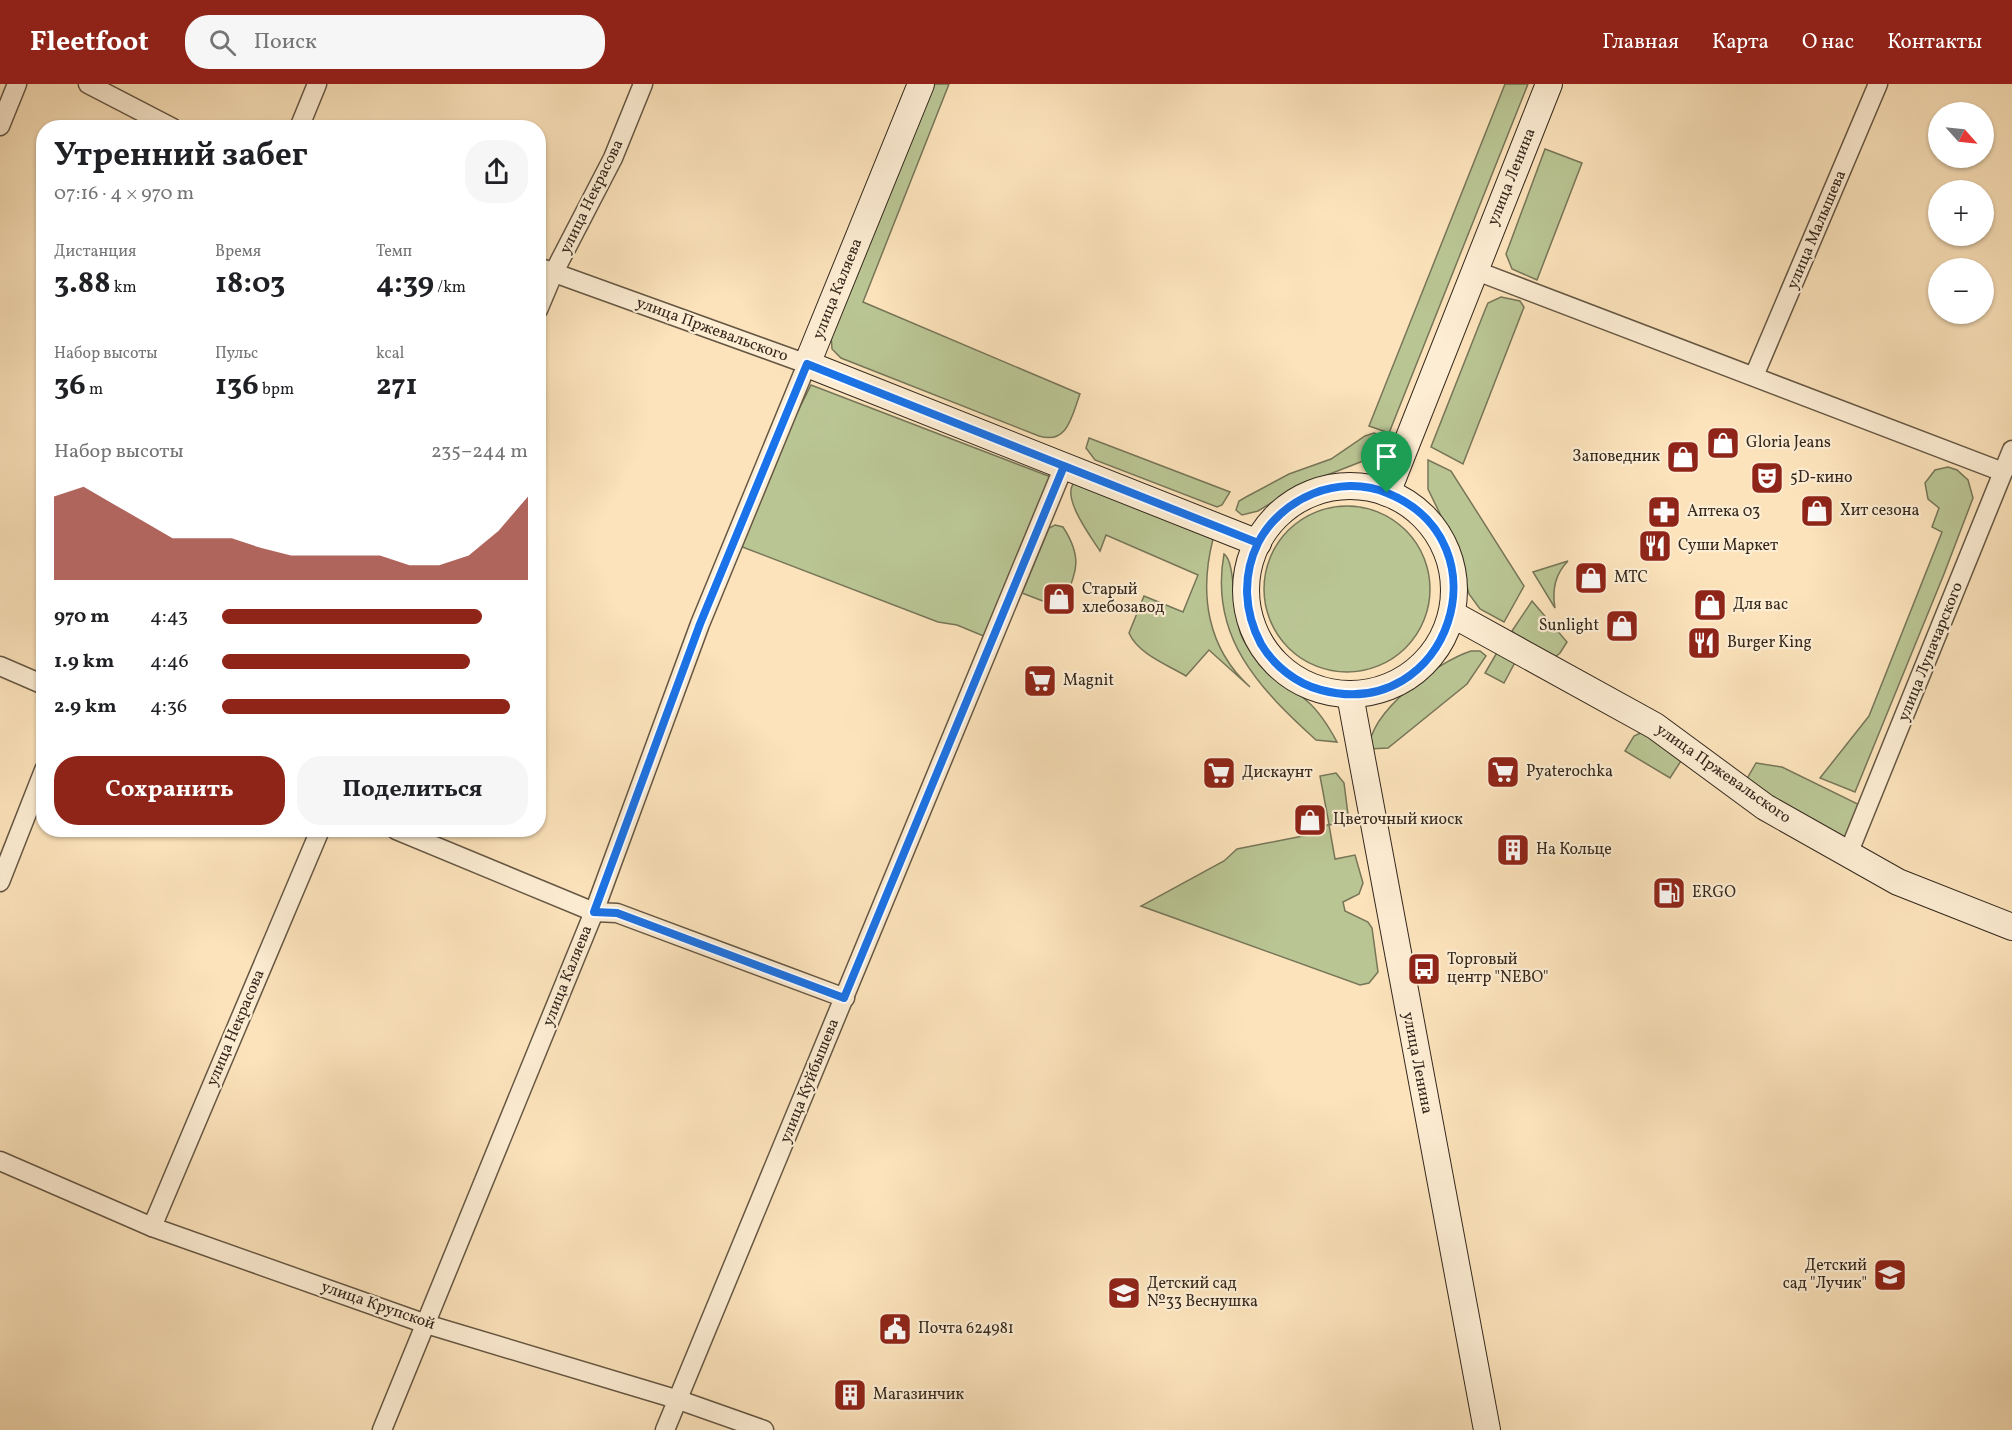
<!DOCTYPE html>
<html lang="ru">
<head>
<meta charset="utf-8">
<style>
	body { margin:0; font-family:Vollkorn,serif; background:#f6f6f6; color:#202124; height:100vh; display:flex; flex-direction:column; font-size:22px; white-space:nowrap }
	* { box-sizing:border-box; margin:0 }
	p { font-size:20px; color:#757577 }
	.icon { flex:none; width:33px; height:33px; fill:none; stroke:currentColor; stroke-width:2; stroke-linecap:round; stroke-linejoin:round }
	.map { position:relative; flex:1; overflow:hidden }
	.drawer { position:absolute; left:36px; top:36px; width:510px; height:717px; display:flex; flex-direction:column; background:#fff; border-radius:24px; box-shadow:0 2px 4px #0004 }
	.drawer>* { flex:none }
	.needle { width:39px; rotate:117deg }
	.tools { position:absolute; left:1928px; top:18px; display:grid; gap:12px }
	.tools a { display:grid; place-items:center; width:66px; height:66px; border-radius:50%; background:#fff; box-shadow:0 2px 4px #0004; font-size:30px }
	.pin { position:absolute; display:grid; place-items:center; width:51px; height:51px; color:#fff; margin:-62px -26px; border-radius:50% 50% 50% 0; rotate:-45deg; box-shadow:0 0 6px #0007 }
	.pin .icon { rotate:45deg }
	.round { display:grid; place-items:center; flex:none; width:63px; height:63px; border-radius:24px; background:#f6f6f6 }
	.head { display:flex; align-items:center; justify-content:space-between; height:102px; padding:0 18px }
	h1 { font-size:33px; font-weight:700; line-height:45px }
	.stats { display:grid; grid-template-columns:repeat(3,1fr); gap:9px; height:102px; padding:6px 18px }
	.stats div { display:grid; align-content:center }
	.stats b { font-size:30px; font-weight:700 }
	.stats small { font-size:16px; font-weight:400 }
	.stats p { font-size:16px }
	.chart { height:168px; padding:12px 18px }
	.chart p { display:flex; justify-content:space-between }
	.chart svg { width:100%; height:108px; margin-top:6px; fill:#8f2418; opacity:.7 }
	.action { display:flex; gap:12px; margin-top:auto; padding:12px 18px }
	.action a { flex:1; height:69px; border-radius:24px; background:#8f2418; color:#fff; font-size:24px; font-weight:700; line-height:69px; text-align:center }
	.action a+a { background:#f6f6f6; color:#202124 }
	ul { padding:0 18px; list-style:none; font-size:20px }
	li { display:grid; grid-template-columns:96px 72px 1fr; align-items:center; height:45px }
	li i { height:15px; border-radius:8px; background:#8f2418 }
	header { display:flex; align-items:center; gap:36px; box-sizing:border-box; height:84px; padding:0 30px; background:#8f2418; color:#fff }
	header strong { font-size:28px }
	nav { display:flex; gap:33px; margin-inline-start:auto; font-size:21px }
	.search { width:420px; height:54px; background:#f6f6f6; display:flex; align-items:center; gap:15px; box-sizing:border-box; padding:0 21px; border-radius:24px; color:#757577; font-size:22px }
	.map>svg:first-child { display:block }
</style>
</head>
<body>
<header>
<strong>Fleetfoot</strong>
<div class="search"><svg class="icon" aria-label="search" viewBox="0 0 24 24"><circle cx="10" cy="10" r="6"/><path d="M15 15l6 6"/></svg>Поиск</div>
<nav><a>Главная</a><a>Карта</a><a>О нас</a><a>Контакты</a></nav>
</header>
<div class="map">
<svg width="2012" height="1346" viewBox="0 0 2012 1346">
	<rect width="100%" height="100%" fill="#fce3bb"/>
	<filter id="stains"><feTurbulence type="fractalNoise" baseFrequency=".00333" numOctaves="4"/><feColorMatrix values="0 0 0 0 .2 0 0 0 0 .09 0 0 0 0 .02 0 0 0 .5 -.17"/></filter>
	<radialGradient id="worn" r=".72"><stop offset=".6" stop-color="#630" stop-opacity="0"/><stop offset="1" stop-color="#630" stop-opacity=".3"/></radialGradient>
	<g fill="#bac594" stroke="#777658" stroke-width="1.5">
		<path d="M930,0h19l-86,218 217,92c-8,21 -12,51 -41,42l-198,-78 -9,-9 -1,-14z"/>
		<polygon points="1505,0 1528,0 1389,349 1369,342"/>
		<polygon points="1545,65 1582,79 1537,196 1512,185 1506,170"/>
		<polygon points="1501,213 1520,217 1524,223 1463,380 1431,363 1485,226 1488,219"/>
		<polygon points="811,301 1051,393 986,553 957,541 938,538 732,459"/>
		<polygon points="1374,349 1386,354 1378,367 1363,377 1299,402 1258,427 1242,431 1236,426 1239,417 1246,413 1289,390 1331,375 1365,352"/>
		<polygon points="1089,354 1230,408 1222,421 1217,423 1095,376 1086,364"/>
		<polygon points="1428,376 1451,387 1524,502 1504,538 1480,525 1469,510 1456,463 1428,405"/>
		<polygon points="1948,383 1957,386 1968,396 1973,414 1944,490 1855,708 1820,694 1869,632 1942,448 1932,443 1939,424 1928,415 1925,399 1935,386"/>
		<path d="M1074,399h6l133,56c-14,55 -6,109 37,148l-41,-37 -23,26c-18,-11 -48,-22 -57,-43l15,-37 39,16 15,-37 -92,-40 -6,16c-9,-14 -39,-54 -26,-68z"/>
		<circle cx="1347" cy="505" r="83"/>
		<path d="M1055,441l8,2c22,34 12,47 -2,81l-39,-15 27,-65z"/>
		<path d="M1224,470c13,8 7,66 20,87 17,28 40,39 63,60 13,11 22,26 30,41l-21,-2c-57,-52 -107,-103 -92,-186z"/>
		<path d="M1568,477c-13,13 -16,30 -13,47l-22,-36z"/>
		<polygon points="1532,517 1567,558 1560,569 1544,582 1512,547"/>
		<polygon points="1502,560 1520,569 1504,599 1485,589"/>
		<path d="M1471,567h9l6,5 -19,28 -79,64 -19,1c1,-38 68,-87 102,-98z"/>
		<polygon points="1655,642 1688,666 1670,694 1625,667 1634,652"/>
		<polygon points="1756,679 1782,683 1868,725 1848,770 1741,705"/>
		<polygon points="1336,689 1344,699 1349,738 1329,741 1335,775 1355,771 1363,799 1359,810 1343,818 1345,827 1368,838 1372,844 1378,888 1369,899 1360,901 1141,822 1224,777 1237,765 1313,750 1329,740 1320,692"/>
	</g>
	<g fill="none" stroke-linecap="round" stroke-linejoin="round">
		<defs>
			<g id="street">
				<polyline points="88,0 173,44"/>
				<polyline points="0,42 17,0"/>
				<polyline points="299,44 317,0"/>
				<polyline points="1474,186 2003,388"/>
				<polyline points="538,226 554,188 613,74 643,0"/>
				<polyline points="1754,292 1878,0"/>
				<polyline points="0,582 44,601"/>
				<polyline points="396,746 594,828 617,829 845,914"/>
				<polyline points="1848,770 2012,366"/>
				<polyline points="0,798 44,686"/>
				<polyline points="0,1077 152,1143 426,1240 679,1316 764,1346"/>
				<polyline points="152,1143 320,746"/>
				<polyline points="382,1346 594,828 700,540 807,280 538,183"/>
				<polyline points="665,1346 1064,382"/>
			</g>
			<g id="secondary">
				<polyline points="921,0 807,280 1258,459"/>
				<circle cx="1350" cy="506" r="104"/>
				<polyline points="1387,409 1549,0"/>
				<polyline points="1452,530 1655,642 1765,723 1898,798 2012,843"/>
				<polyline points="1350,611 1487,1346"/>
			</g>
		</defs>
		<use href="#street" stroke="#665744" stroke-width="21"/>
		<use href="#secondary" stroke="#34281d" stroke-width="28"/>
		<use href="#street" stroke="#fdedd3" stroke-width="18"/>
		<use href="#secondary" stroke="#fdedd3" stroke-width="26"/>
	</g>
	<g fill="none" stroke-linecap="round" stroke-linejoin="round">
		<defs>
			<path id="route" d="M1387,409c-48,-20 -106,5 -129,50l-194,-77 -220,532 -227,-85 -23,-1 106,-288 107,-260 451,179c-16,33 -14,69 3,101 13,22 36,40 60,46 128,34 188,-148 66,-197"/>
		</defs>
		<use href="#route" stroke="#fff" stroke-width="12"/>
		<use href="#route" stroke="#1a73e8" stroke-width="8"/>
	</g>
	<defs>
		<symbol id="shop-square" viewBox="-11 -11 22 22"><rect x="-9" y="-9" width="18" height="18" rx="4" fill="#8f2418" stroke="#fdedd3"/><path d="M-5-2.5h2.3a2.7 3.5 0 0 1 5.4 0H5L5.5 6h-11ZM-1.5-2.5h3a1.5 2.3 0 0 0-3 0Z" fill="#fff"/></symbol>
		<symbol id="theatre-square" viewBox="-11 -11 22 22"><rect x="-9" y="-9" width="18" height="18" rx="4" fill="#8f2418" stroke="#fdedd3"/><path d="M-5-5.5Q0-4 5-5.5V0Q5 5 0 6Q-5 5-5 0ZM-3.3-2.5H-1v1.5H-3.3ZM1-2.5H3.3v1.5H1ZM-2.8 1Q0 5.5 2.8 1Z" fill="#fff"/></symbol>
		<symbol id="pharmacy-square" viewBox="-11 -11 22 22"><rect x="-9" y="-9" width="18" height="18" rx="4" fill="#8f2418" stroke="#fdedd3"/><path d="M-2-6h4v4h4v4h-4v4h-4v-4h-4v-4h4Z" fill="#fff"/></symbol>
		<symbol id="restaurant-square" viewBox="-11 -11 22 22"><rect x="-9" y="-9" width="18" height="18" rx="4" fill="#8f2418" stroke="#fdedd3"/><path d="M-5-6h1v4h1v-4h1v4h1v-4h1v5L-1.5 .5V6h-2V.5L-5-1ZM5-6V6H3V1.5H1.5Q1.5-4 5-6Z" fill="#fff"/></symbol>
		<symbol id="supermarket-square" viewBox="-11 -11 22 22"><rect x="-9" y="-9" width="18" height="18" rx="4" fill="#8f2418" stroke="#fdedd3"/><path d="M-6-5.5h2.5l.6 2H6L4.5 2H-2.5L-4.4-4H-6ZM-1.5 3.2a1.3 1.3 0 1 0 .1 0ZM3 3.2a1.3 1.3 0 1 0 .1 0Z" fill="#fff"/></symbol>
		<symbol id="building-square" viewBox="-11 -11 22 22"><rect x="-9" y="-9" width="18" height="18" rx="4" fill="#8f2418" stroke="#fdedd3"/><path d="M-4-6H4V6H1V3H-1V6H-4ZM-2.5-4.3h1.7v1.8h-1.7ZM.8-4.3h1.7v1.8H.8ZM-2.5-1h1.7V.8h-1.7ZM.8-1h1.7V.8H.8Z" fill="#fff"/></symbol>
		<symbol id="fuel-square" viewBox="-11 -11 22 22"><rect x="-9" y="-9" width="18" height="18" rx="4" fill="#8f2418" stroke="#fdedd3"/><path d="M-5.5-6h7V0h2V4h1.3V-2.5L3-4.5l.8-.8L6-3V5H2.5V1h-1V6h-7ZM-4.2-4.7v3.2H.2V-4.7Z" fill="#fff"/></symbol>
		<symbol id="bus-square" viewBox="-11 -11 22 22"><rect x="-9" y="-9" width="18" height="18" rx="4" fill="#8f2418" stroke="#fdedd3"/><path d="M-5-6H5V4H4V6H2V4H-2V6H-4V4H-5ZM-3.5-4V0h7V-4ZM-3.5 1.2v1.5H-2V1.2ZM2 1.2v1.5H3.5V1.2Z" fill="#fff"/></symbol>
		<symbol id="school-square" viewBox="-11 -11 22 22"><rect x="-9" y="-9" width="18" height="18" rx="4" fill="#8f2418" stroke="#fdedd3"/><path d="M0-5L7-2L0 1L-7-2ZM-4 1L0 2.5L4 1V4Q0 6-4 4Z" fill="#fff"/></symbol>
		<symbol id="civic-square" viewBox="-11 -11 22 22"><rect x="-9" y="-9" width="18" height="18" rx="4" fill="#8f2418" stroke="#fdedd3"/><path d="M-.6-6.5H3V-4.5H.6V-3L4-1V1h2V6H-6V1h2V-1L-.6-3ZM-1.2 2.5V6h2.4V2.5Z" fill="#fff"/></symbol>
	</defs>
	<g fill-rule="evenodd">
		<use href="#shop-square" x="1704" y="340" width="38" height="38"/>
		<use href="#shop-square" x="1664" y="354" width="38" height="38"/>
		<use href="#theatre-square" x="1748" y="375" width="38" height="38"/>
		<use href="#shop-square" x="1798" y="408" width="38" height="38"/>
		<use href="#pharmacy-square" x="1645" y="409" width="38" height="38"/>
		<use href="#restaurant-square" x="1636" y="443" width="38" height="38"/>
		<use href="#shop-square" x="1572" y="475" width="38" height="38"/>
		<use href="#shop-square" x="1040" y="496" width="38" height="38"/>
		<use href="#shop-square" x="1691" y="502" width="38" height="38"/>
		<use href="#shop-square" x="1603" y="523" width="38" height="38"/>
		<use href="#restaurant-square" x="1685" y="540" width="38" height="38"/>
		<use href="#supermarket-square" x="1021" y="578" width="38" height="38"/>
		<use href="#supermarket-square" x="1484" y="669" width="38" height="38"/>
		<use href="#supermarket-square" x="1200" y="670" width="38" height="38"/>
		<use href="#shop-square" x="1291" y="717" width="38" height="38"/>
		<use href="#building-square" x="1494" y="747" width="38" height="38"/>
		<use href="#fuel-square" x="1650" y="790" width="38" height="38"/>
		<use href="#bus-square" x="1405" y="866" width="38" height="38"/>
		<use href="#school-square" x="1871" y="1172" width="38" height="38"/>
		<use href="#school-square" x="1105" y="1190" width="38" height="38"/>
		<use href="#civic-square" x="876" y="1226" width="38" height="38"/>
		<use href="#building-square" x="831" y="1292" width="38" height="38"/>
	</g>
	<g text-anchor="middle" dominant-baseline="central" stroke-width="4.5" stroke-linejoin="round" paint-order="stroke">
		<g font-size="16" fill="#34281d" stroke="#fdedd3">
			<text transform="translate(1512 93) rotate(-68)">улица Ленина</text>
			<text transform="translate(592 113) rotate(-64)">улица Некрасова</text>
			<text transform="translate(1817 146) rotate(-67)">улица Малышева</text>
			<text transform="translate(838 205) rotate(-68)">улица Каляева</text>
			<text transform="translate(712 246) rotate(20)">улица Пржевальского</text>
			<text transform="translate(1931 568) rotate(-68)">улица Луначарского</text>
			<text transform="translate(1723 690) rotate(35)">улица Пржевальского</text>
			<text transform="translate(568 892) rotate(-68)">улица Каляева</text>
			<text transform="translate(236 944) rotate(-67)">улица Некрасова</text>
			<text transform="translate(1417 979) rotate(79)">улица Ленина</text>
			<text transform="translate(810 997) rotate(-68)">улица Куйбышева</text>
			<text transform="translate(378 1222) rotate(19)">улица Крупской</text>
		</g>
		<g font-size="16" fill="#34281d" stroke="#fdedd3" text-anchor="start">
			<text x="1746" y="359">Gloria Jeans</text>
			<text x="1660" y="373" text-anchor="end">Заповедник</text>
			<text x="1790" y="394">5D-кино</text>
			<text x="1840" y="427">Хит сезона</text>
			<text x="1687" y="428">Аптека 03</text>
			<text x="1678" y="462">Суши Маркет</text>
			<text x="1614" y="494">МТС</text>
			<text x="1082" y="506">Старый<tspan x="1082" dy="18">хлебозавод</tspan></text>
			<text x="1733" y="521">Для вас</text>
			<text x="1599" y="542" text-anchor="end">Sunlight</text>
			<text x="1727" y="559">Burger King</text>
			<text x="1063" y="597">Magnit</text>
			<text x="1526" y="688">Pyaterochka</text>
			<text x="1242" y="689">Дискаунт</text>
			<text x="1333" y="736">Цветочный киоск</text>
			<text x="1536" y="766">На Кольце</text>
			<text x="1692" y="809">ERGO</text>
			<text x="1447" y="876">Торговый<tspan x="1447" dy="18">центр "NEBO"</tspan></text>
			<text x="1867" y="1182" text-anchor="end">Детский<tspan x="1867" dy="18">сад "Лучик"</tspan></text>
			<text x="1147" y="1200">Детский сад<tspan x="1147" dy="18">№33 Веснушка</tspan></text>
			<text x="918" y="1245">Почта 624981</text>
			<text x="873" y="1311">Магазинчик</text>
		</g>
	</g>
	<rect width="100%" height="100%" filter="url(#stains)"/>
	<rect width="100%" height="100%" fill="url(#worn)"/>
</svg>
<div class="tools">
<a><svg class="needle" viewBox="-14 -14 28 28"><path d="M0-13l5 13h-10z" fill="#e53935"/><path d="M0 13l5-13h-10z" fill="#757577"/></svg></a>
<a>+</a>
<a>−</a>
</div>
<div class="pin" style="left:1387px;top:409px;background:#1e9e55"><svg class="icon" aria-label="arrive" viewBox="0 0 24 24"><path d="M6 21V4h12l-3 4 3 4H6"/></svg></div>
<section class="drawer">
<div class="head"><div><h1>Утренний забег</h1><p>07:16 · 4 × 970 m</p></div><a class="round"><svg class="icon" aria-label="share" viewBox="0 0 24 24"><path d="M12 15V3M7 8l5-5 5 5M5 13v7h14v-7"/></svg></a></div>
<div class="stats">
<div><p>Дистанция</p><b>3.88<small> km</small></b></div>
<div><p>Время</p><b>18:03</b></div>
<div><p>Темп</p><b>4:39<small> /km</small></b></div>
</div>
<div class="stats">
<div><p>Набор высоты</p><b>36<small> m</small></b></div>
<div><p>Пульс</p><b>136<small> bpm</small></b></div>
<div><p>kcal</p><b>271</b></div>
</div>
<div class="chart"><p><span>Набор высоты</span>235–244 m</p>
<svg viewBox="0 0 160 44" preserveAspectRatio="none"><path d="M0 44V10L10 6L20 13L30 20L40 27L50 27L60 27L70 31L80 34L90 34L100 34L110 34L120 38L130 38L140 34L150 24L160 10V44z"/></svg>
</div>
<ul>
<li><b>970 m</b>4:43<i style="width:85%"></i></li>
<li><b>1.9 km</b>4:46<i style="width:81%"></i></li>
<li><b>2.9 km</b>4:36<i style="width:94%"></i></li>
</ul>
<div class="action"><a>Сохранить</a><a>Поделиться</a></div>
</section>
</div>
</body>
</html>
